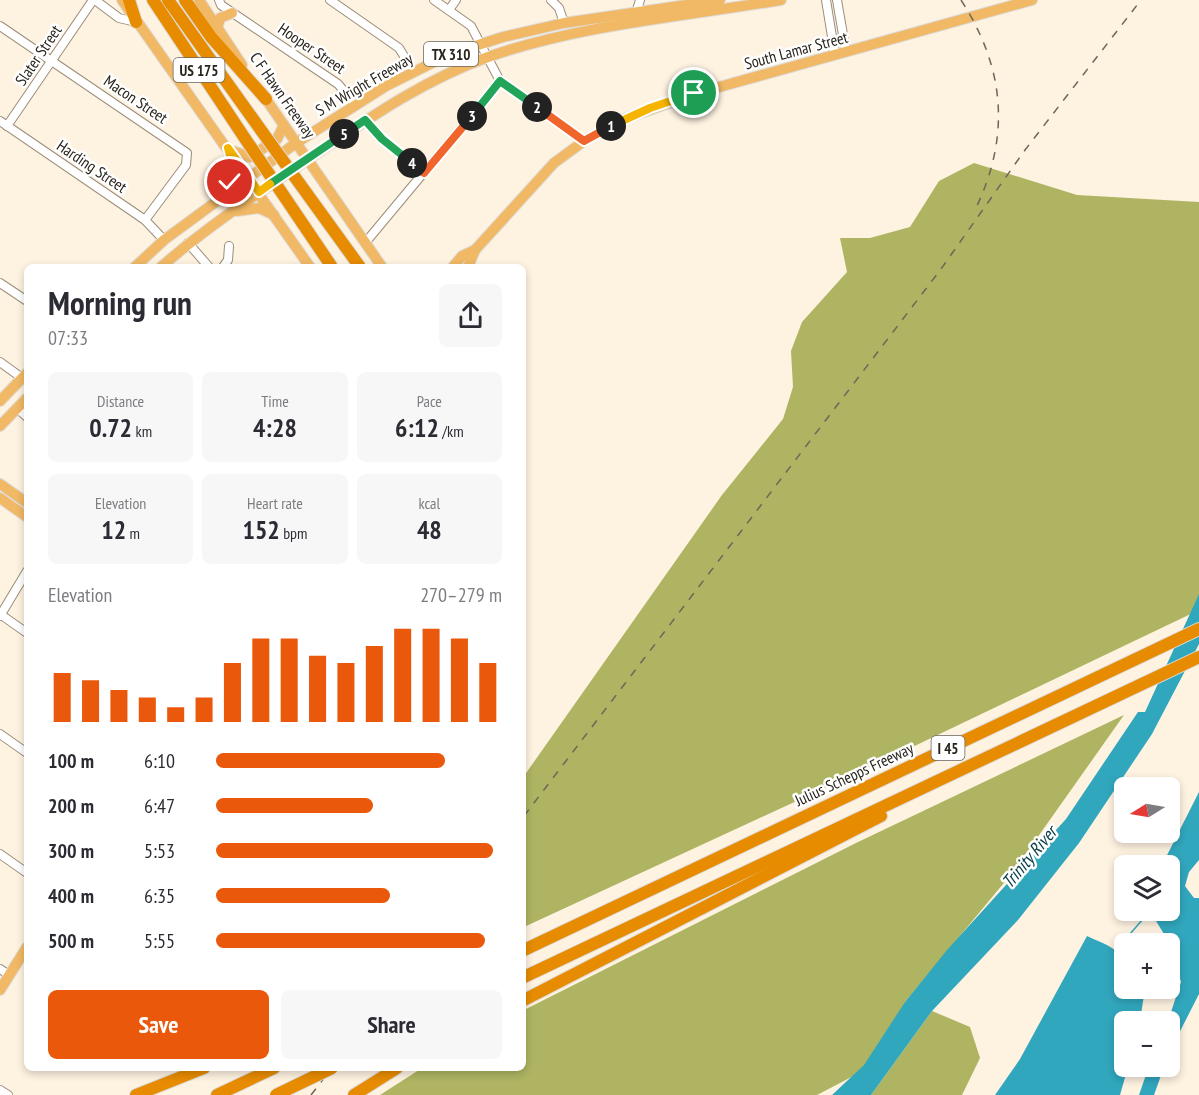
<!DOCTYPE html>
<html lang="en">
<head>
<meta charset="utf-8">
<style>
	body { margin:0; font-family:"PT Sans Narrow",sans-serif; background:#f7f7f7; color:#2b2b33; height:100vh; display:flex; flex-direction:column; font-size:22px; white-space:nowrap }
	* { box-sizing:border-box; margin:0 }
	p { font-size:20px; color:#7c7c81 }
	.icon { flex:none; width:33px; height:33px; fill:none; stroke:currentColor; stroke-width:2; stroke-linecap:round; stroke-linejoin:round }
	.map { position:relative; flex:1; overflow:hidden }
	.drawer { position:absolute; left:24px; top:264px; width:502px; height:807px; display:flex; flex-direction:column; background:#fff; border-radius:9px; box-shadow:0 3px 9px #0003 }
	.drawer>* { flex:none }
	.needle { width:39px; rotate:259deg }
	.buttons { position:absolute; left:1114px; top:777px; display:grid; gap:12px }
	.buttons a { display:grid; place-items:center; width:66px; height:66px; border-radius:9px; background:#fff; box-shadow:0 3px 9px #0003; font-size:30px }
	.pin { position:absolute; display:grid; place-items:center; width:51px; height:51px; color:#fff; margin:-26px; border:3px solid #fff; border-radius:50%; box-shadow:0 2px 6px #0007 }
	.km { position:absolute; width:30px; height:30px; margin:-15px; border-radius:50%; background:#222; color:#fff; font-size:16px; line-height:30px; text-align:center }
	.round { display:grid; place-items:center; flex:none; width:63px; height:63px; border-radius:9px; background:#f7f7f7 }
	.overview { display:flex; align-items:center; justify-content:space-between; height:102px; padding:0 24px }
	h1 { font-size:33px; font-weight:700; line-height:45px }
	.stats { display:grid; grid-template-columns:repeat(3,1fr); gap:9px; height:102px; padding:6px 24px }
	.stats div { display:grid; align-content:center; border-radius:9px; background:#f7f7f7; text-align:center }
	.stats b { font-size:26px; font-weight:700 }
	.stats small { font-size:16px; font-weight:400 }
	.stats p { font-size:16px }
	.chart { height:168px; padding:12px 24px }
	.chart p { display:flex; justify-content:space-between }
	.chart svg { width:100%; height:108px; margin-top:6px; stroke:#ea580c; stroke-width:6 }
	.cta { display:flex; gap:12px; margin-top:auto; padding:12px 24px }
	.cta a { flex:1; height:69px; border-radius:9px; background:#ea580c; color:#fff; font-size:24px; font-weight:700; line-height:69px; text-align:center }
	.cta a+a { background:#f7f7f7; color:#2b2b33 }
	ul { padding:0 24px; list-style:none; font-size:20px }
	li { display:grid; grid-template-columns:96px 72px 1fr; align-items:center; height:45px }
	li i { height:15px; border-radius:8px; background:#ea580c }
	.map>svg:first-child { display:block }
</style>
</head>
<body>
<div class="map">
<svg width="1199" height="1095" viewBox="0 0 1199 1095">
	<rect width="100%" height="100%" fill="#fef2e0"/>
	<g fill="#aeb462">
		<polygon points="974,163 1077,195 1199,202 1199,610 881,762 524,927 524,776 722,495 783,419 793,387 791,351 802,322 847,272 840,238 870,238 910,227 939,181"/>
		<polygon points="1124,715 1013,872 905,1002 895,1038 861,1072 817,1095 380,1095 422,1068 524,1068 524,1010 856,843"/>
		<polygon points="932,1011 970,1027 980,1058 962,1095 871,1095"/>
	</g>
	<g fill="#31a7be">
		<polygon points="1199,594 1199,644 1152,734 1079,843 1018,920 932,1011 871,1095 832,1095 864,1065 905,1002 947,950 1066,819 1138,712 1145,712"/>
		<polygon points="1199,792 1199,860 1189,872 1185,886 1194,898 1199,898 1199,994 1170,1051 1168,1021 1181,982 1170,944 1150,911 1170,910 1170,866 1162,865"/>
		<path d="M1087,936c33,15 38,14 38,52l17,1 2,6 -4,26 -15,1v44l3,1 -8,28h-125l25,-36z"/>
		<polygon points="1149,1066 1164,1067 1154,1095 1139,1095"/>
	</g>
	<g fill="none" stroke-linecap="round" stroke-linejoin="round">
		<polyline stroke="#31a7be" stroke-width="1.5" points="1116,950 1150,911"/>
		<defs>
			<g id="minor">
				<polyline points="95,0 119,18 136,22"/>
				<polyline points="219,0 221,5 338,84 355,104"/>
				<polyline points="330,0 399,48 413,71"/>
				<polyline points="434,0 471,26 500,81 584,141"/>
				<polyline points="551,0 559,8 564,23"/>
				<polyline points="826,0 835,55"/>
				<polyline points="837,0 846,52"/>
				<polyline points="449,10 456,0"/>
				<polyline points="636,13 640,0"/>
				<polyline points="0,26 187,153 186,165 145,220"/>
				<polyline points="365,120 382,139 424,173"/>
				<polyline points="0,121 145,220 164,240"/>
				<polyline points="7,126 93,0"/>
				<polyline points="188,243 209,267"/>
				<polyline points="365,243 500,81"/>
				<polyline points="223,267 228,260 229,246"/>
				<polyline points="0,283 27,301"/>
				<polyline points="0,362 22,378"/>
				<polyline points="17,408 27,417"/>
				<polyline points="0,614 27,633"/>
				<polyline points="0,616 27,571"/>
				<polyline points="0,734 27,753"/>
				<polyline points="0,854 27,873"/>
				<polyline points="0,969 9,975"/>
				<polyline points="0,1090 8,1095"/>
			</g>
			<g id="major">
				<polyline points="122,0 310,267"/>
				<polyline points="199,0 242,65"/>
				<polyline points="217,29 220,18 232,13"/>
				<polyline points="261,92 382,267"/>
				<polyline points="233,151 250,157 277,139 284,125"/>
				<polyline points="222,194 233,174 231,156"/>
				<polyline points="237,211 259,208 274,215"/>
				<polyline points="475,250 554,163 584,141 624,119 694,94 1032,0"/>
				<polyline points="135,267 164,240 296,143 386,86 450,54 503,37 564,23 720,0"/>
				<path d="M161,267c46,-40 96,-73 146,-107 58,-39 114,-79 181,-103 90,-32 198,-41 293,-57"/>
				<polyline points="453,267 462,256 475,250 468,267"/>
				<polyline points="0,401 27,373"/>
				<polyline points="0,426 27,398"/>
				<polyline points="0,484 27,503"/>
				<polyline points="0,498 27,517"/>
				<polyline points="0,990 27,947"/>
			</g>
			<g id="highway">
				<polyline points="129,0 136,22"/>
				<polyline points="153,0 246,140"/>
				<polyline points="168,0 263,133"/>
				<polyline points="185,0 211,37 266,99"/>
				<polyline points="524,950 1199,629"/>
				<polyline points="524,977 1199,657"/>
				<polyline points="524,1000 881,816"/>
				<polyline points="136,1095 204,1068"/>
				<polyline points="217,1095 274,1068"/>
				<polyline points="354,1095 397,1068"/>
			</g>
		</defs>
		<use href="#minor" stroke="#9b8d79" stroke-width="10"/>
		<use href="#major" stroke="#dddcdb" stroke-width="12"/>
		<use href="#highway" stroke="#dddcdb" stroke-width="14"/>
		<use href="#minor" stroke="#fff" stroke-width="8"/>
		<use href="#major" stroke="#f1b966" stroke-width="10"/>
		<use href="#highway" stroke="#e78b00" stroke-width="12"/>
		<g stroke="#6d665a" stroke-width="1.5" stroke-dasharray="8 8" stroke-linecap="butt">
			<path d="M961,0c44,68 50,136 14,210"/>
			<polyline points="524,816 941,269 1025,150 1141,0"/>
			<polyline points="311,1095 332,1068"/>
		</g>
		<defs>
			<g id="highway-bridge">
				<polyline points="263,133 360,267"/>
				<polyline points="246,140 332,267"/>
				<polyline points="276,1095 332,1068"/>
			</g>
		</defs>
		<use href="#highway-bridge" stroke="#dddcdb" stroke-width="14" stroke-linecap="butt"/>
		<use href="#highway-bridge" stroke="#e78b00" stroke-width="12"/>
	</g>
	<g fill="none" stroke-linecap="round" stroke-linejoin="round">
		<defs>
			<polyline id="split-1" points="611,126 650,108 694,93"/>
			<polyline id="split-2" points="537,107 584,141 611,126"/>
			<polyline id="split-3" points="472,116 500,81 537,107"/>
			<polyline id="split-4" points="412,163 424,173 472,116"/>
			<polyline id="split-5" points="344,134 365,120 382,139 412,163"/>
			<polyline id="split-6" points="270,184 344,134"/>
			<polyline id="split-7" points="230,182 234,169 228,148 259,192 270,184"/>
		</defs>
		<use href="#split-1" stroke="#fff" stroke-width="12"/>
		<use href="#split-2" stroke="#fff" stroke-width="12"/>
		<use href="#split-3" stroke="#fff" stroke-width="12"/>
		<use href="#split-4" stroke="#fff" stroke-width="12"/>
		<use href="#split-5" stroke="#fff" stroke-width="12"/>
		<use href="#split-6" stroke="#fff" stroke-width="12"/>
		<use href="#split-7" stroke="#fff" stroke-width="12"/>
		<use href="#split-1" stroke="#f5b400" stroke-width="8"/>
		<use href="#split-2" stroke="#f0652b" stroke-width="8"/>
		<use href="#split-3" stroke="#22a559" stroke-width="8"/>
		<use href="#split-4" stroke="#f0652b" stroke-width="8"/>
		<use href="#split-5" stroke="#22a559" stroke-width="8"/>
		<use href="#split-6" stroke="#22a559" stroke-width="8"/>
		<use href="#split-7" stroke="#f5b400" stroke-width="8"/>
	</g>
	<g text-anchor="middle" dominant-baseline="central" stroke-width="5" stroke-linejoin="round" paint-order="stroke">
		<g fill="#fff" stroke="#68655f" stroke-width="1.5">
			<rect x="424" y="42" width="54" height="24" rx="4.5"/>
			<rect x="173.5" y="58" width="51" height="24" rx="4.5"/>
			<rect x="931.5" y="736" width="33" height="24" rx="4.5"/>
		</g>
		<g font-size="15" font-weight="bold" fill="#28231b">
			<text x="451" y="54">TX 310</text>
			<text x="199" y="70">US 175</text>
			<text x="948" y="748">I 45</text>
		</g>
		<g font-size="16" fill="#28231b" stroke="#fff">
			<text transform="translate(312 48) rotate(34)">Hooper Street</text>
			<text transform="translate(796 50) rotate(-15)">South Lamar Street</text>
			<text transform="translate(38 55) rotate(-56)">Slater Street</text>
			<text transform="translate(364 84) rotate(-30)">S M Wright Freeway</text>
			<text transform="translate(283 95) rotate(55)">C F Hawn Freeway</text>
			<text transform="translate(136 99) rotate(34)">Macon Street</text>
			<text transform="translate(92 166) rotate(34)">Harding Street</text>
			<text transform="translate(854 774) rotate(-25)">Julius Schepps Freeway</text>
		</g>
		<g font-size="18" font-style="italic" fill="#063c46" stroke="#fff">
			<text transform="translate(1029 857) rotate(-50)">Trinity River</text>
		</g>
	</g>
</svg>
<div class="buttons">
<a><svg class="needle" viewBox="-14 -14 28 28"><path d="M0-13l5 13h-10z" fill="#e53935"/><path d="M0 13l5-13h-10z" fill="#7c7c81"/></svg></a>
<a><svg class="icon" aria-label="layers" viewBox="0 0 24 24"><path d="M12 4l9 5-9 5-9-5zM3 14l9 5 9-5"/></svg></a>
<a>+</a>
<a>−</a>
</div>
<div class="pin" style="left:694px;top:93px;background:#1e9e55"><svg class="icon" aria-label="arrive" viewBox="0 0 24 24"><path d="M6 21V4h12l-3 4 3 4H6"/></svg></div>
<div class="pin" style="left:230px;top:182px;background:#d93025"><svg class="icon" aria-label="check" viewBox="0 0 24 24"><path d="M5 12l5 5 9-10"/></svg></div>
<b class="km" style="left:611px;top:126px">1</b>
<b class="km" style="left:537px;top:107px">2</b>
<b class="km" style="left:472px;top:116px">3</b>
<b class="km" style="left:412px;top:163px">4</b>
<b class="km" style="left:344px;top:134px">5</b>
<section class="drawer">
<div class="overview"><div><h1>Morning run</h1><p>07:33</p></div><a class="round"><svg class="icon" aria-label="share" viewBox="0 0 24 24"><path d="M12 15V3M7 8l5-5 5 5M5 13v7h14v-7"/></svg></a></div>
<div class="stats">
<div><p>Distance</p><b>0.72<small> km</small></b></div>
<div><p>Time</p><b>4:28</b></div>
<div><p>Pace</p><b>6:12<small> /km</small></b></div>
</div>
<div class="stats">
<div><p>Elevation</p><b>12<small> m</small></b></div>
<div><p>Heart rate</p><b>152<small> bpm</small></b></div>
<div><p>kcal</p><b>48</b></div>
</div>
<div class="chart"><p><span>Elevation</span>270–279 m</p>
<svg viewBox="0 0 160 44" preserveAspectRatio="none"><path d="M5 44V24M15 44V27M25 44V31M35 44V34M45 44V38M55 44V34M65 44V20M75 44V10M85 44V10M95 44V17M105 44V20M115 44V13M125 44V6M135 44V6M145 44V10M155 44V20"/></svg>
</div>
<ul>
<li><b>100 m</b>6:10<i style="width:80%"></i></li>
<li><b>200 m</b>6:47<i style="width:55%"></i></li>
<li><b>300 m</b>5:53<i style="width:97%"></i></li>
<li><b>400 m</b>6:35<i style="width:61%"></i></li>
<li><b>500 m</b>5:55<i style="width:94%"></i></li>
</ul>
<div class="cta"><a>Save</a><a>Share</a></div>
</section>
</div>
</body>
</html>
